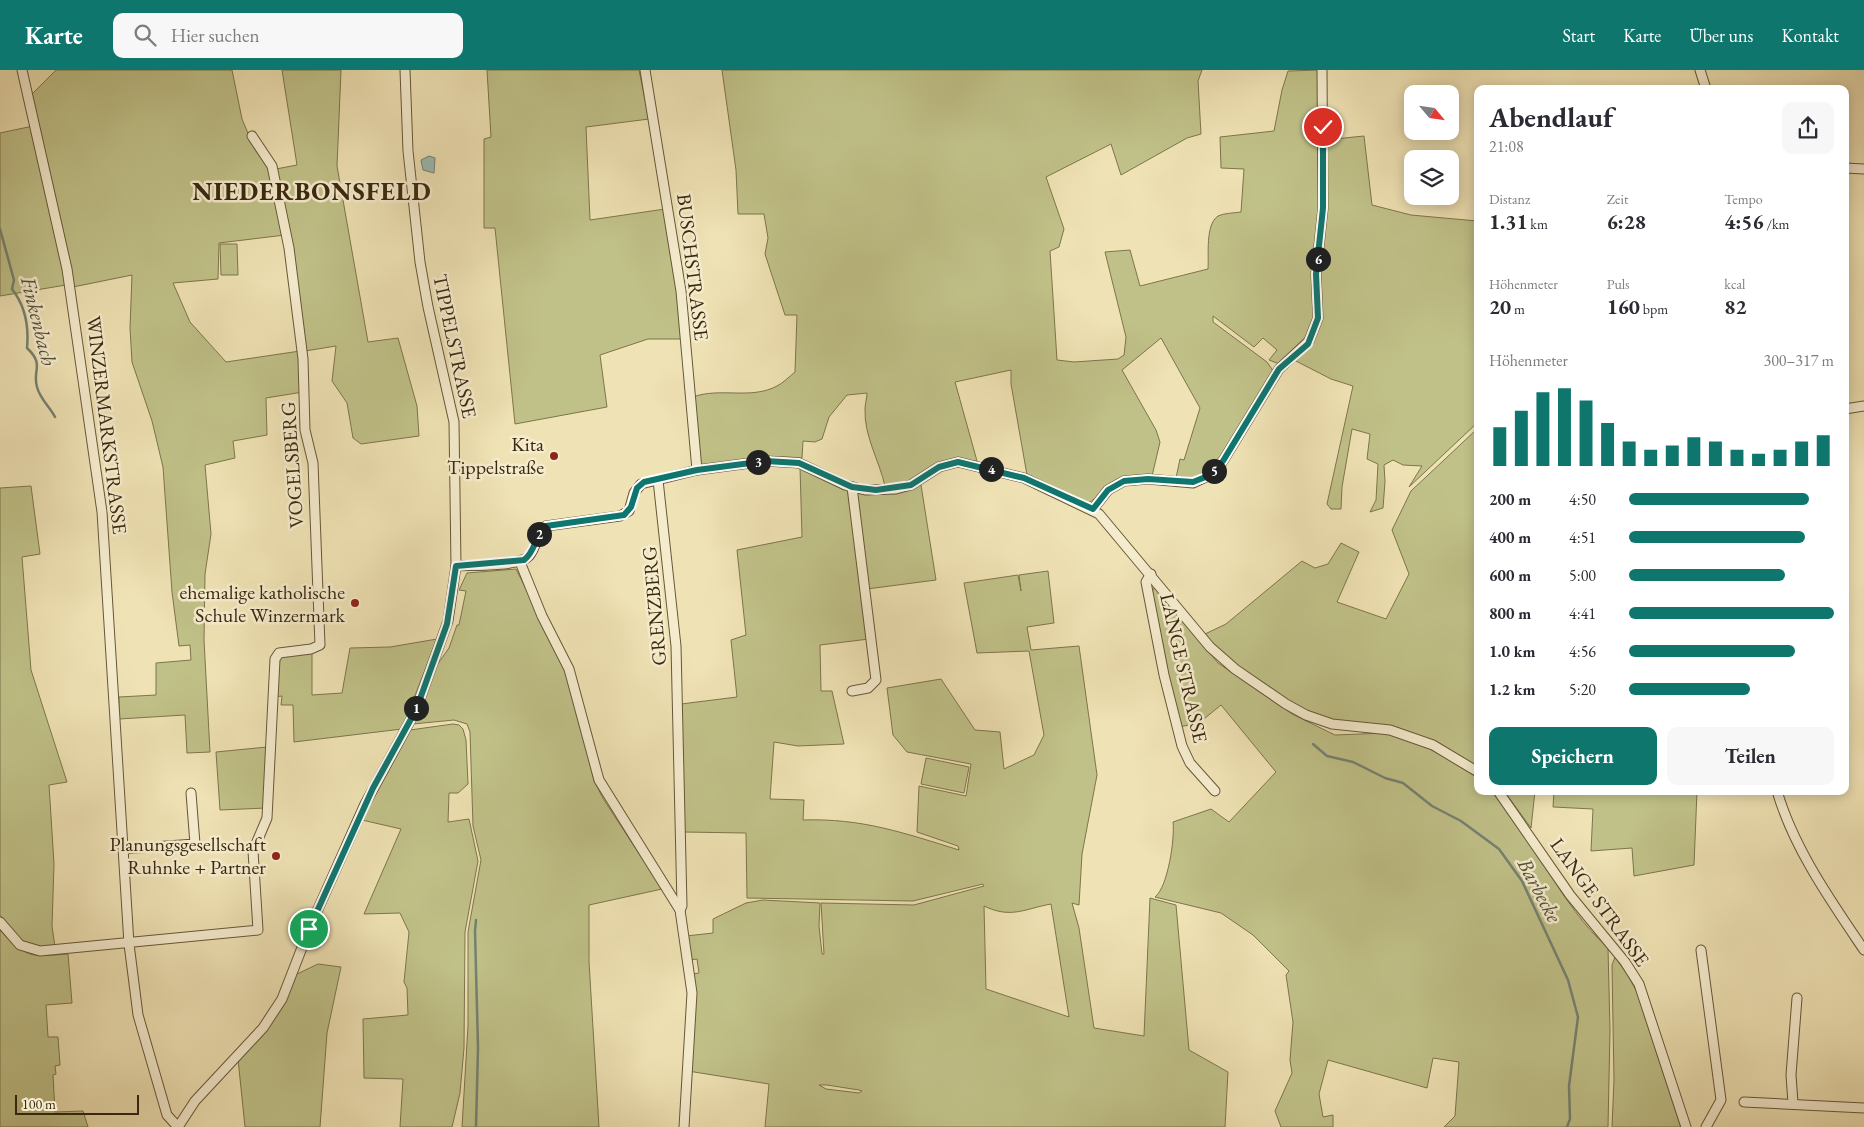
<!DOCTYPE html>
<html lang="de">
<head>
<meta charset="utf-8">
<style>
	body { margin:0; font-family:"EB Garamond",serif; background:#f7f7f7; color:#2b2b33; height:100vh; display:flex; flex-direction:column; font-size:19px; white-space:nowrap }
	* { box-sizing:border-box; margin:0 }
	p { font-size:16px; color:#7c7c81 }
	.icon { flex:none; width:28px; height:28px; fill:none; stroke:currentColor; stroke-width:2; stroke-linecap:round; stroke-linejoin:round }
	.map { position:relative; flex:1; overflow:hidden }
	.drawer { position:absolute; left:1474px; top:15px; width:375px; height:710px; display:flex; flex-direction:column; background:#fff; border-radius:10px; box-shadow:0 2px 12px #0003 }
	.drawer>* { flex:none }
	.needle { width:32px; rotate:119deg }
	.fabs { position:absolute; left:1404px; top:15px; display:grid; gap:10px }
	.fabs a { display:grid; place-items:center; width:55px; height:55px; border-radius:10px; background:#fff; box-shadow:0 2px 12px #0003; font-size:25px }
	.scale { position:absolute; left:15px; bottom:12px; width:124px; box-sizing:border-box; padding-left:5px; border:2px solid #3a290f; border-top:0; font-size:14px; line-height:18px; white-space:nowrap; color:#3a290f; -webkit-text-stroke:4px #f5ecce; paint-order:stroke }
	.pin { position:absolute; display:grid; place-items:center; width:42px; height:42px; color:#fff; margin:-21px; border:2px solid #fff; border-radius:50%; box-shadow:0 1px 5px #0007 }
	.km { position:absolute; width:25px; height:25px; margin:-12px; border-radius:50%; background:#222; color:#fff; font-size:14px; line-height:25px; text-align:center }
	.round { display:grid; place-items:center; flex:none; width:52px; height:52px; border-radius:10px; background:#f7f7f7 }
	.headline { display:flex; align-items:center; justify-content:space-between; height:85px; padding:0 15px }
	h1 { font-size:28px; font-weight:700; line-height:38px }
	.metrics { display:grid; grid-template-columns:repeat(3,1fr); gap:8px; height:85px; padding:5px 15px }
	.metrics div { display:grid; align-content:center }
	.metrics b { font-size:21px; font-weight:700 }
	.metrics small { font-size:14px; font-weight:400 }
	.metrics p { font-size:14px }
	.chart { height:140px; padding:10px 15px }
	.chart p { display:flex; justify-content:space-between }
	.chart svg { width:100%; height:90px; margin-top:5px; stroke:#0f766e; stroke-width:6 }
	.primary-button { display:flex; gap:10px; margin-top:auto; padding:10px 15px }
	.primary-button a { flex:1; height:58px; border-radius:10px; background:#0f766e; color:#fff; font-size:20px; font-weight:700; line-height:58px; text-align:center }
	.primary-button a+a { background:#f7f7f7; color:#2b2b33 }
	ul { padding:0 15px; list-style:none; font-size:16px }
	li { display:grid; grid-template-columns:80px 60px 1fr; align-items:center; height:38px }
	li i { height:12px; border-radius:6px; background:#0f766e }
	header { display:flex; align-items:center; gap:30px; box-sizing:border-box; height:70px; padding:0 25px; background:#0f766e; color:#fff }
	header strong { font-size:24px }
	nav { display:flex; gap:28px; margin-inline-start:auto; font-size:18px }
	.search { width:350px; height:45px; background:#f7f7f7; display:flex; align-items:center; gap:12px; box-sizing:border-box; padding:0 18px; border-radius:10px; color:#7c7c81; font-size:19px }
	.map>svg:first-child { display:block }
</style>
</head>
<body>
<header>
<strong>Karte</strong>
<div class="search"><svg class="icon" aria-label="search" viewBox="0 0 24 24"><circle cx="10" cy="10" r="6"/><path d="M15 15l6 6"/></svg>Hier suchen</div>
<nav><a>Start</a><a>Karte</a><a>Über uns</a><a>Kontakt</a></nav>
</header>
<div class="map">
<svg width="1864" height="1057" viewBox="0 0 1864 1057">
	<rect width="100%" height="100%" fill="#efe2b4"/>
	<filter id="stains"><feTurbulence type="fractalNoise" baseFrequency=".004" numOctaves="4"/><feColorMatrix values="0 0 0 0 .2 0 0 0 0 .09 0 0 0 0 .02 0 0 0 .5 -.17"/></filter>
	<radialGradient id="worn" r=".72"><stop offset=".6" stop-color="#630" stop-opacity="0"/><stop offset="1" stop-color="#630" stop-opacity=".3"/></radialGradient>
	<g fill="#c0c188" stroke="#7d754c" fill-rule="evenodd">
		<polygon points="56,0 232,0 242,49 250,68 272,104 285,165 219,173 218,209 173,213 190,252 226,292 300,281 303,322 266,328 267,365 233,371 235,388 205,395 211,464 205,504 204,570 210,682 187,683 185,645 119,649 119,627 156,625 156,593 191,590 190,575 179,576 172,522 163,397 152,351 132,292 130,258 132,205 73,217 32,24"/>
		<polygon points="282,0 341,0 337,96 368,272 398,268 417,336 419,366 361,374 353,368 347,333 332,311 336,276 305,281 276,99 297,95"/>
		<polygon points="487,0 639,0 649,49 586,57 590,150 665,139 679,222 683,269 648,269 600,285 607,337 515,354 495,158 484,158 484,69 491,67"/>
		<path d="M722,0h480l-4,11 3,53 -14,4 -66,37 -10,-31 -65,33 18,52 -5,18 -9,4 7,109 17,2 44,-3 6,-4 2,-18 -21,-85 25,-2 10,36 68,-17c1,-14 -3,-44 10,-53 6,-3 17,-3 23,-4l3,-43 -23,-1 -1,-31 54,-6 8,-41 6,-19 33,-1 -4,240 -9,31 -26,24 -13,-5 8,-10 -14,-12 -9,9 -41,-31v6l54,40 7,10c-15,24 -47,86 -69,101 -9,6 -18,7 -29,5l4,-19 4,1 16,-52 -39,-70 -39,32 34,60 4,12 -8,34c-13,1 -29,-1 -40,6 -9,7 -14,16 -24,21l-61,-28 -16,-91v-14l-56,12 22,79 -16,-1 -46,19 -30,7c-6,-26 -21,-50 -20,-77 0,-5 2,-11 2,-16l-20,2 -18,22 -7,22 -7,3 -12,-1 -1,17c-34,-4 -67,4 -100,9l-3,-3 -6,-67c27,-10 58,3 84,-11 6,-3 12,-9 18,-14l2,-57h-12l-20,-61 3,-16 -4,-24h-26l-2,-44z"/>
		<polygon points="33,56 66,215 0,226 0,63"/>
		<polygon points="1364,66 1372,135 1411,145 1477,151 1477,353 1409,417 1422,396 1403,395 1393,390 1384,395 1385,412 1383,438 1370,442 1376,430 1378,394 1367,389 1370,364 1352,359 1342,417 1341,439 1331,439 1327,434 1353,316 1331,309 1294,290 1319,249 1317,205 1325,70"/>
		<polygon points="220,174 237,174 238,205 221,205"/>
		<polygon points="1477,359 1477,698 1436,673 1332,652 1288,632 1222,586 1205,564 1226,554 1302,491 1315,498 1328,494 1341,473 1359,482 1337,532 1386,549 1409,504 1392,460 1411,421"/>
		<path d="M800,397l50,25 19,147 -49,6 1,46h11l12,53 -46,2 -24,-4 -4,57 34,1 -1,20c59,-2 101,13 156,30l-1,-4 -41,-14 2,-46 47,10 5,-32 -64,-12 -14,-17 -6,-47 54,-9 34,51 25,2 4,37 30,-14 10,-20 -15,-84 -52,2 -13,-70 54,-8 3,16 -2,-16 29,-4 6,52 -27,4 4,23 48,-4 18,129 -15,79 -3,51 -7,-2 7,25 15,100 50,8 6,-138 26,7 13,145 39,22 -3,55h-460l4,-43 -81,-13 5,-97 6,-1 -2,-14 -7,1 -4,-24 27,-3v-14l33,-16 17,-3 57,3 -1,23 3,28h2l-3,-51 93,2 70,-19 -1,-2 -70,17 -166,-3 -1,-65 -63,-1 -2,-128 56,-7 -6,-57 15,-5 -9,-85 65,-13zM1051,834l18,113 -83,-28 -2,-83c27,13 40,3 67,-2zM827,1015l32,5 3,1 -3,2 -33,-4 -7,-4z"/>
		<polygon points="921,415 936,510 867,519 856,423 886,424"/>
		<path d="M31,416l9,68 -18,3 9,113 36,112 -18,3 5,79 -2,62 3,21c-31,3 -38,-10 -55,-32v-427z"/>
		<polygon points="516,499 562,591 578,644 594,711 604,730 662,819 589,835 589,892 599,1057 462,1057 468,956 468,862 481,790 473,756 470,662 467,654 454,650 413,654 437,595 449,578 457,555 459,555 466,521 459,520 467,503"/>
		<path d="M1150,519h6l62,74 74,51 43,21 52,-2 41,15 34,18 15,12 1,13h13c45,48 68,113 117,157l2,82 -2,97h-164l11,-11 4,-54 -26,-4 -6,30 -99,-28 -9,34 4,23 10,-2v12h-52l-6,-16 17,-38 -2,-13 3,-38 -7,-47 3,-4 -36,-36 -32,-22 -66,-16c13,-10 20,-59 18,-75l38,-13 18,13 47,-50 -55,-67 -22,18 -20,4z"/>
		<polygon points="437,569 402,659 294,672 293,635 281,635 282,626 274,627 280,587 312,581 312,625 342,623 350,578 390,577"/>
		<polygon points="453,654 459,655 463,659 466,670 468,714 458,723 449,723 448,752 469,749 478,791 465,862 464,978 460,1023 452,1057 400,1057 403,1009 364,1008 363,949 408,945 407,918 404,912 409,862 400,843 364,844 401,759 362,750 370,730 410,660"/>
		<polygon points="267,677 266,738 220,740 216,682"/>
		<polygon points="926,688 969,697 964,723 921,714"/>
		<polygon points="1504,721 1535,721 1531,758 1507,725"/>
		<polygon points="1554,721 1697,721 1694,795 1634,806 1632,778 1591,781 1593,739 1553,737"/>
		<path d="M0,856c26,33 28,31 68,28l4,49 -26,2 2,32h10l2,28 -5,1 1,8 -3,1 2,37 28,-1 5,16h-88z"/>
		<polygon points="1615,887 1627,904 1637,922 1681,1057 1612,1057 1614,1010 1612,895"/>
		<polygon points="318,894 341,897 327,963 320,1057 245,1057 238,989 295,905"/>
	</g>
	<polygon fill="#9bbdb4" stroke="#748272" points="429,86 435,88 434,103 423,100 421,90"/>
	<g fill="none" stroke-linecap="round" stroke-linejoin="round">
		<g stroke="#748272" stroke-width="2.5">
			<path d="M0,159l14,51 -2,9c14,18 17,38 15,59 18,17 5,22 10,39 3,12 13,20 18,30"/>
			<polyline points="1313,674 1327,686 1353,692 1385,708 1403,713 1432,736 1461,751 1499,779 1522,811 1568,910 1578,947 1569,1016 1570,1049 1567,1057"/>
			<polyline points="476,1057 478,978 475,861 476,850"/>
		</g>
		<defs>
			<g id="minor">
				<polyline points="22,0 67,199 102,442 129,874 138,945 167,1045 178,1057 195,1031 263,958 282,929 310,857 365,734 416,640 448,551 456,496 454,352 428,237 420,192 408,81 405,0"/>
				<polyline points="645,0 681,221 697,400"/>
				<polyline points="1700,0 1706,19"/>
				<polyline points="1845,98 1864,99"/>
				<polyline points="1845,339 1864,336"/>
				<polyline points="658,410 676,576 682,836 680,840"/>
				<polyline points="852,417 876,610 868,618 852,621"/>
				<polyline points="1093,439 1108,420 1124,411 1148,409 1193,413 1208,406 1223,391 1279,299 1309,271 1318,248 1316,204 1323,138 1322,0"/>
				<polyline points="520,492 542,546 569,599 599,710 680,840 692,923 684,1057"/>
				<path d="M456,496c16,-1 63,1 73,-10 8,-9 7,-23 17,-30l74,-10 9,-5 5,-18 7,-9 56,-14 69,-9 33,2 46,22 20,5 31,-1 15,-4 28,-18 19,-5 66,16 75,36 111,133 25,22 51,35 20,11 26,9 58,6 43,15 45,27"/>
				<polyline points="1151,504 1146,512 1164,605 1182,676 1190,693 1215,721"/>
				<polyline points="1498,721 1570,825 1625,892 1639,914 1686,1057"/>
				<path d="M1777,721c17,58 54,110 87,159"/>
				<polyline points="124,779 195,774 191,723"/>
				<polyline points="0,852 20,875 40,881 258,860 253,781 267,748 275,589 279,583 311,579 320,575 313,393 305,360 303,289 289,178 272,96 252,66"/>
				<polyline points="1701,880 1721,1030 1706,1057"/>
				<polyline points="1744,1032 1864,1038"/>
				<polyline points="1793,1033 1791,1005 1797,928"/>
			</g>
		</defs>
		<use href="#minor" stroke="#675738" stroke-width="11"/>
		<use href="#minor" stroke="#f5ecce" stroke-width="9"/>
	</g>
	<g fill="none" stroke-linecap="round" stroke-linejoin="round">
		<defs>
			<path id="route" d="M309,859l64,-141 43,-78 31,-86 9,-58 68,-6c12,-9 11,-26 22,-34l78,-11 7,-8 6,-19 7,-6 53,-12 69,-9 33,2 53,24 24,3 35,-5 28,-18 19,-5 66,16 69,31 15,-19 16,-9 24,-2 45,3 15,-6 15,-15 56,-92 29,-25 10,-26 -2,-44 7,-66v-81"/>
		</defs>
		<use href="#route" stroke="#fff" stroke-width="10"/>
		<use href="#route" stroke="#0f766e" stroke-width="6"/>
	</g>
	<g fill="#8f2418" stroke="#f5ecce" stroke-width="2">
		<circle cx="554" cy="386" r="5"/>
		<circle cx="355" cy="533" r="5"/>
		<circle cx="276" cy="786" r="5"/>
	</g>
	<g text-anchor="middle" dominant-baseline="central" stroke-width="5" stroke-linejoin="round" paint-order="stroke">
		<g font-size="20" fill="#3a290f" stroke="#f5ecce">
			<text transform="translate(693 197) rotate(83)">BUSCHSTRASSE</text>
			<text transform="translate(455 276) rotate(78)">TIPPELSTRASSE</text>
			<text transform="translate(107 355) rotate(83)">WINZERMARKSTRASSE</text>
			<text transform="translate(292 395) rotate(-94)">VOGELSBERG</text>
			<text transform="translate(654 536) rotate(-95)">GRENZBERG</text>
			<text transform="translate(1184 598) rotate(77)">LANGE STRASSE</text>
			<text transform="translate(1600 832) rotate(54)">LANGE STRASSE</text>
		</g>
		<g font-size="20" fill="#3a290f" stroke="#f5ecce" text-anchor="end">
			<text x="544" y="374">Kita<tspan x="544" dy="23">Tippelstraße</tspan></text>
			<text x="345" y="522">ehemalige katholische<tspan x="345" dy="23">Schule Winzermark</tspan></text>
			<text x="266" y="774">Planungsgesellschaft<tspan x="266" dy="23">Ruhnke + Partner</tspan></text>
		</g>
		<g font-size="21" font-style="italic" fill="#524e38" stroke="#f5ecce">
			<text transform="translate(39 251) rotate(76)">Finkenbach</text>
			<text transform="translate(1540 820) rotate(62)">Barbecke</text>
		</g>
		<g font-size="25" font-weight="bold" letter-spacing="1" fill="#3a290f" stroke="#f5ecce">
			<text x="312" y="121">NIEDERBONSFELD</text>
		</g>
	</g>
	<rect width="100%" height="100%" filter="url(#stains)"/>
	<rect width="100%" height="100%" fill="url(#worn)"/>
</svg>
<div class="fabs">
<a><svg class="needle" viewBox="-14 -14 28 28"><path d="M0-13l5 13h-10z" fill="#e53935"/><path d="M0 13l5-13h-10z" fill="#7c7c81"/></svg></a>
<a><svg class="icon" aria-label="layers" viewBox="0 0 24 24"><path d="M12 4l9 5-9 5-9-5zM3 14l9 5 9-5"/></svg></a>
</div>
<div class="scale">100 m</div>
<div class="pin" style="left:309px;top:859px;background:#1e9e55"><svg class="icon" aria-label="arrive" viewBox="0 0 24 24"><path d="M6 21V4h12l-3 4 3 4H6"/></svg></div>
<div class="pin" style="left:1323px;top:57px;background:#d93025"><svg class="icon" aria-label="check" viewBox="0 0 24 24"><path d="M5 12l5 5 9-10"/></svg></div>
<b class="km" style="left:416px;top:638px">1</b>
<b class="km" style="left:539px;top:464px">2</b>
<b class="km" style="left:758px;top:392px">3</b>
<b class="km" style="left:991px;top:399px">4</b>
<b class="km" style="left:1214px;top:401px">5</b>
<b class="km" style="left:1318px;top:189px">6</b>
<section class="drawer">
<div class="headline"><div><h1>Abendlauf</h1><p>21:08</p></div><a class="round"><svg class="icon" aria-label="share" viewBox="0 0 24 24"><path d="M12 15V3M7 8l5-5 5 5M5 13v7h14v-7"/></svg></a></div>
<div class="metrics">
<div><p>Distanz</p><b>1.31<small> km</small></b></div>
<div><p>Zeit</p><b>6:28</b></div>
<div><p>Tempo</p><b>4:56<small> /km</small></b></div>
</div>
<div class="metrics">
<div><p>Höhenmeter</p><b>20<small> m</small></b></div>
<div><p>Puls</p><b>160<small> bpm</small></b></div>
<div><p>kcal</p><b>82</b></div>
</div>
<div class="chart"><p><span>Höhenmeter</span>300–317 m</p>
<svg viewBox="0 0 160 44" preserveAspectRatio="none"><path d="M5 44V25M15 44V17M25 44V8M35 44V6M45 44V12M55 44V23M65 44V32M75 44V36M85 44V34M95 44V30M105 44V32M115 44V36M125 44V38M135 44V36M145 44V32M155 44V29"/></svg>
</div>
<ul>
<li><b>200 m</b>4:50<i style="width:88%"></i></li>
<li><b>400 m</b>4:51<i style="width:86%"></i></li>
<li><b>600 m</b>5:00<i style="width:76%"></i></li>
<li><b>800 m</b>4:41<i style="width:100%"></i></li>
<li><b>1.0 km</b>4:56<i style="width:81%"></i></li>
<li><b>1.2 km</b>5:20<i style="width:59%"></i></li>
</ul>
<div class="primary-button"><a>Speichern</a><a>Teilen</a></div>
</section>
</div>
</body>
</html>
